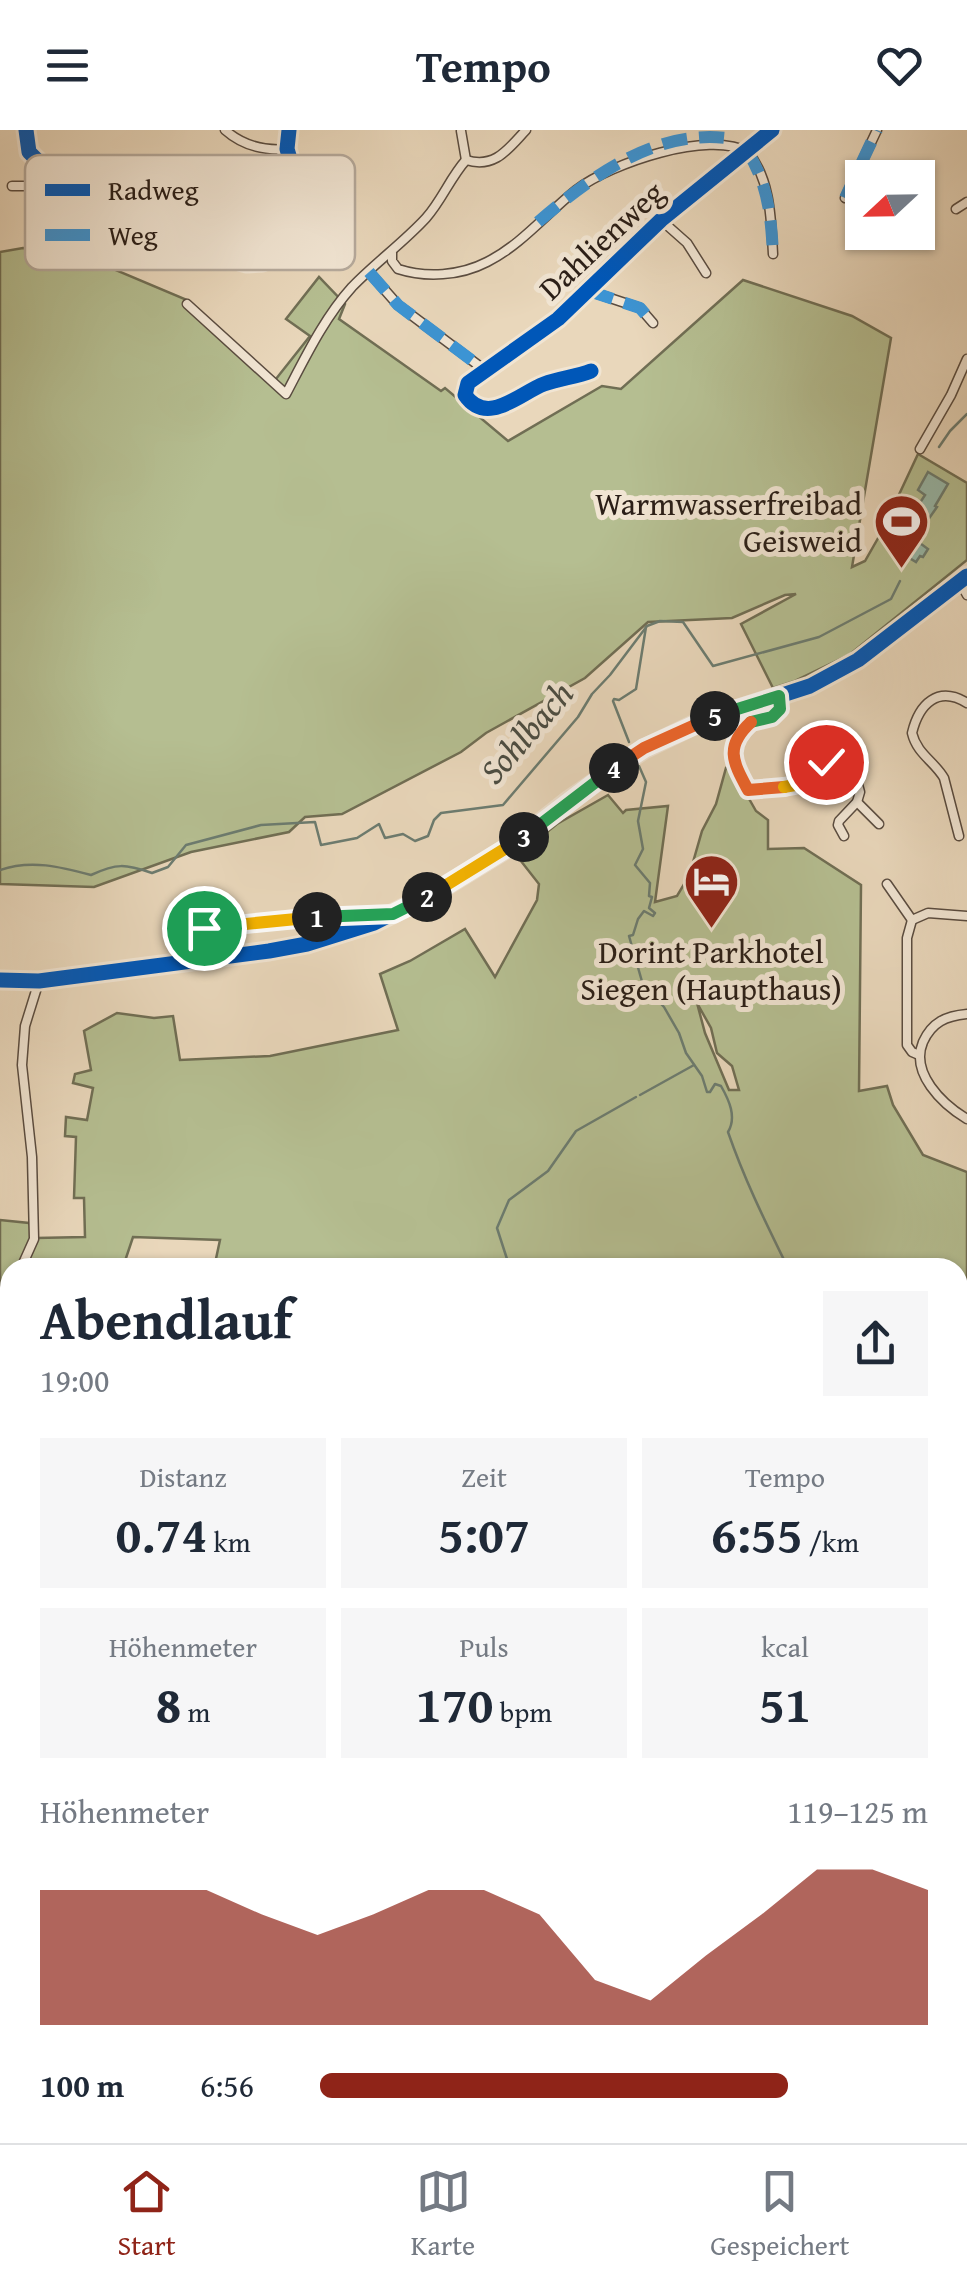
<!DOCTYPE html>
<html lang="de">
<head>
<meta charset="utf-8">
<style>
	body { margin:0; font-family:"Gentium Book Plus",serif; background:#f6f6f7; color:#1f2937; height:100vh; display:flex; flex-direction:column; font-size:38px; white-space:nowrap }
	* { box-sizing:border-box; margin:0 }
	p { font-size:32px; color:#747a83 }
	.icon { flex:none; width:55px; height:55px; fill:none; stroke:currentColor; stroke-width:2; stroke-linecap:round; stroke-linejoin:round }
	.map { position:relative; flex:1; overflow:hidden }
	.sheet { position:absolute; left:0px; top:1128px; width:968px; height:888px; display:flex; flex-direction:column; background:#fff; border-radius:30px 30px 0 0; box-shadow:0 2px 8px #0004 }
	.sheet>* { flex:none }
	.needle { width:65px; rotate:248deg }
	.fabs { position:absolute; left:845px; top:30px; display:grid; gap:20px }
	.fabs a { display:grid; place-items:center; width:90px; height:90px; border-radius:0px; background:#fff; box-shadow:0 2px 8px #0004; font-size:50px }
	.pin { position:absolute; display:grid; place-items:center; width:85px; height:85px; color:#fff; margin:-42px; border:5px solid #fff; border-radius:50%; box-shadow:0 2px 10px #0007 }
	.km { position:absolute; width:50px; height:50px; margin:-25px; border-radius:50%; background:#222; color:#fff; font-size:28px; line-height:50px; text-align:center }
	.round { display:grid; place-items:center; flex:none; width:105px; height:105px; border-radius:0px; background:#f6f6f7 }
	.headline { display:flex; align-items:center; justify-content:space-between; height:170px; padding:0 40px }
	h1 { font-size:55px; font-weight:600; line-height:75px }
	.figures { display:grid; grid-template-columns:repeat(3,1fr); gap:15px; height:170px; padding:10px 40px }
	.figures div { display:grid; align-content:center; border-radius:0px; background:#f6f6f7; text-align:center }
	.figures b { font-size:50px; font-weight:600 }
	.figures small { font-size:28px; font-weight:400 }
	.figures p { font-size:28px }
	.chart { height:280px; padding:20px 40px }
	.chart p { display:flex; justify-content:space-between }
	.chart svg { width:100%; height:180px; margin-top:10px; fill:#8f2418; opacity:.7 }
	ul { padding:0 40px; list-style:none; font-size:32px }
	li { display:grid; grid-template-columns:160px 120px 1fr; align-items:center; height:75px }
	li i { height:25px; border-radius:12px; background:#8f2418 }
	header { display:flex; justify-content:space-between; align-items:center; height:130px; padding:0 40px; background:#fff; font-size:45px; font-weight:600 }
	.tabs { display:flex; justify-content:space-around; align-items:center; height:140px; border-top:2px solid #e0e1e3; background:#fff; font-size:28px; color:#747a83 }
	.tabs a { display:grid; justify-items:center; gap:5px }
	.tabs .selected { color:#8f2418 }
	.map>svg:first-child { display:block }
</style>
</head>
<body>
<header><svg class="icon" aria-label="menu" viewBox="0 0 24 24"><path d="M4 6h16M4 12h16M4 18h16"/></svg>Tempo<svg class="icon" aria-label="heart" viewBox="0 0 24 24"><path d="M12 20l-8-8c-3-5 5-10 8-4 3-6 11-1 8 4z"/></svg></header>
<div class="map">
<svg width="967" height="2013" viewBox="0 0 967 2013">
	<rect width="100%" height="100%" fill="#e9d7bb"/>
	<filter id="stains"><feTurbulence type="fractalNoise" baseFrequency=".002" numOctaves="4"/><feColorMatrix values="0 0 0 0 .2 0 0 0 0 .09 0 0 0 0 .02 0 0 0 .5 -.17"/></filter>
	<radialGradient id="worn" r=".72"><stop offset=".6" stop-color="#630" stop-opacity="0"/><stop offset="1" stop-color="#630" stop-opacity=".3"/></radialGradient>
	<g fill="#b5be91" stroke="#706e54" stroke-width="2.5" fill-rule="evenodd">
		<polygon points="23,118 73,122 187,170 272,254 310,206 286,189 319,147 345,174 339,189 441,261 445,258 508,311 602,256 621,259 743,150 852,186 891,208 852,437 865,431 881,403 918,324 967,353 967,430 849,525 795,551 773,558 741,494 796,464 785,465 732,488 648,492 585,548 486,603 461,622 342,684 305,687 289,702 191,722 94,757 0,754 0,122"/>
		<path d="M726,638l6,1 24,42 12,9v29l36,-1 57,37 -2,206 28,-5 6,19 30,50 44,17v971h-967v-513l10,-1v506h948v-867h-744l6,-28 -87,-3 -10,30 -113,1v46l-10,-1v-93l29,3 7,15 49,-1 -1,-39h-10l2,-61 -11,-1 1,-19 21,3 6,-32 -20,-5 2,-9 16,-4 -7,-39 33,-18 37,5 19,-2 7,44 90,-4 128,-26 -18,-56 30,-13 55,-32 30,48 42,-77 2,-16 -22,-28 40,-32 51,-29 15,18 3,-3 42,-4 -13,96 22,-6 12,-20 13,-45 14,-27zM697,873l14,25 6,25 15,13 7,24h-10l-24,-57z"/>
	</g>
	<g fill="#98baab" stroke="#6c7c70" stroke-width="2.5">
		<polygon points="928,342 948,354 935,376 937,377 918,404 905,396 925,365 918,360"/>
		<polygon points="902,400 928,419 923,427 920,426 916,432 903,424 908,416 898,407"/>
	</g>
	<g fill="none" stroke-linecap="round" stroke-linejoin="round">
		<g stroke="#6c7c70" stroke-width="2.5">
			<polyline points="939,317 950,301 967,284"/>
			<polyline points="629,612 613,571 614,569 619,570 636,559 646,497"/>
			<path d="M639,636l7,16 -8,39 5,28 -8,16 15,18 -1,13 3,1 -3,11 6,5 -2,3 -9,-5 -6,8 -5,16 -4,1 14,49 21,22 15,26 7,20 16,23 5,16h3l5,-8 6,2c8,14 16,31 7,46 17,49 37,89 60,136"/>
			<path d="M0,740c31,-11 61,-3 91,5 26,-12 34,-11 61,-2l16,-6 18,-22 75,-20 54,-3 6,23 36,-7 22,-14 6,14 18,-4 12,7 13,-5 6,-16 7,-7 62,-8 75,-88 14,-23 18,-19 37,-49 13,-5 23,1 30,44 106,-29 72,-38 9,-18"/>
			<polyline points="640,965 694,935"/>
			<polyline points="504,1138 507,1129 497,1098 509,1070 548,1041 576,1001 636,967"/>
			<polyline points="958,1582 967,1589"/>
			<polyline points="202,2013 205,2005"/>
			<polyline points="552,2013 554,2005"/>
		</g>
		<defs>
			<g id="street">
				<polyline points="26,0 29,22 44,37 225,127 247,133 262,132 285,122 294,112 302,88 303,73 287,19 289,0"/>
				<path d="M225,0c18,16 38,21 62,19"/>
				<polyline points="461,1 466,30"/>
				<path d="M466,30c29,9 42,-11 60,-30"/>
				<polyline points="12,56 53,56 75,54"/>
				<polyline points="845,68 877,0"/>
				<polyline points="956,79 967,72"/>
				<polyline points="661,90 687,113 706,143"/>
				<path d="M392,123v8l6,8c28,9 62,7 89,-7 34,-17 59,-48 89,-72 35,-27 133,-60 172,-38 23,28 23,68 25,102"/>
				<polyline points="369,142 398,175 486,241"/>
				<polyline points="589,161 640,178 653,193"/>
				<path d="M187,174l99,90c19,-36 38,-76 66,-107 23,-24 51,-44 74,-69 16,-18 24,-40 40,-58"/>
				<path d="M591,241c-15,6 -31,7 -47,13 -24,9 -57,43 -79,11l3,-12 90,-64 103,-99 111,-90"/>
				<polyline points="920,319 951,265 967,229"/>
				<polyline points="960,452 967,465"/>
				<path d="M779,566l1,13c-10,9 -20,7 -30,14 -1,1 -10,11 -11,13 -13,19 0,36 9,54l42,-4 35,-23 19,1 11,10 5,18 -3,10 -18,19 -1,4 6,11"/>
				<polyline points="857,672 879,694"/>
				<path d="M959,706l-15,-58c-10,-17 -27,-24 -32,-45 7,-29 26,-48 55,-30"/>
				<polyline points="887,754 912,790 928,783 967,786"/>
				<polyline points="912,790 907,808 907,915 912,922 919,925"/>
				<polyline points="204,798 328,786 384,785"/>
				<path d="M967,884c-21,2 -35,8 -44,28 -13,31 19,62 44,77"/>
				<polyline points="21,1138 34,1109 32,1027 22,935 25,896 39,851"/>
				<polyline points="0,1182 10,1161"/>
			</g>
			<polyline id="secondary" points="0,850 39,851 269,821 307,814 374,793 434,763 514,714 568,671 644,619 702,591 810,556 858,530 967,446"/>
		</defs>
		<use href="#street" stroke="#5a4c40" stroke-width="11"/>
		<use href="#secondary" stroke="#2a1e17" stroke-width="15"/>
		<use href="#street" stroke="#f1e5d3" stroke-width="8"/>
		<use href="#secondary" stroke="#f1e5d3" stroke-width="11"/>
		<g stroke="#3c94d4" stroke-width="12" stroke-dasharray="25 12" stroke-linecap="butt">
			<path d="M747,21c21,32 24,65 26,103"/>
			<polyline points="845,68 877,0"/>
			<path d="M538,92c53,-45 115,-92 188,-84"/>
			<polyline points="369,142 398,175 486,241"/>
			<polyline points="589,161 640,178 653,193"/>
			<polyline points="204,798 328,786 368,785"/>
		</g>
		<defs>
			<g id="cycleway">
				<polyline points="26,0 29,22 44,37 225,127 247,133 262,132 285,122 294,112 302,88 303,73 287,19 289,0"/>
				<path d="M591,241c-15,6 -31,7 -47,13 -24,9 -57,43 -79,11l3,-12 90,-64 103,-99 111,-90"/>
				<polyline points="0,850 39,851 269,821 307,814 374,793 434,763 514,714 568,671 644,619 702,591 810,556 858,530 967,446"/>
			</g>
		</defs>
		<use href="#cycleway" stroke="#f1e5d3" stroke-width="21"/>
		<use href="#cycleway" stroke="#0057b8" stroke-width="15"/>
	</g>
	<g fill="none" stroke-linecap="round" stroke-linejoin="round">
		<defs>
			<polyline id="split-1" points="204,798 317,787"/>
			<polyline id="split-2" points="317,787 393,784 427,767"/>
			<polyline id="split-3" points="427,767 524,707"/>
			<polyline id="split-4" points="524,707 614,638"/>
			<polyline id="split-5" points="614,638 644,618 715,586"/>
			<polyline id="split-6" points="715,586 779,566 780,579 772,587 751,592"/>
			<path id="split-7" d="M751,592c-27,25 -18,40 -3,68l36,-3"/>
			<polyline id="split-8" points="784,657 795,655 826,632"/>
		</defs>
		<use href="#split-1" stroke="#fff" stroke-width="20"/>
		<use href="#split-2" stroke="#fff" stroke-width="20"/>
		<use href="#split-3" stroke="#fff" stroke-width="20"/>
		<use href="#split-4" stroke="#fff" stroke-width="20"/>
		<use href="#split-5" stroke="#fff" stroke-width="20"/>
		<use href="#split-6" stroke="#fff" stroke-width="20"/>
		<use href="#split-7" stroke="#fff" stroke-width="20"/>
		<use href="#split-8" stroke="#fff" stroke-width="20"/>
		<use href="#split-1" stroke="#f5b400" stroke-width="12"/>
		<use href="#split-2" stroke="#22a559" stroke-width="12"/>
		<use href="#split-3" stroke="#f5b400" stroke-width="12"/>
		<use href="#split-4" stroke="#22a559" stroke-width="12"/>
		<use href="#split-5" stroke="#f0652b" stroke-width="12"/>
		<use href="#split-6" stroke="#22a559" stroke-width="12"/>
		<use href="#split-7" stroke="#f0652b" stroke-width="12"/>
		<use href="#split-8" stroke="#f5b400" stroke-width="12"/>
	</g>
	<defs>
		<symbol id="stadium-pin" viewBox="-11 -11 22 30"><path d="M0 17L-7.5 6A9.5 9.5 0 1 1 7.5 6Z" fill="#8f2418" stroke="#f1e5d3"/><path d="M0-5a6.5 5 0 1 0 0 10a6.5 5 0 1 0 0-10ZM-3.5-1.8h7v3.6h-7Z" fill="#fff"/></symbol>
		<symbol id="hotel-pin" viewBox="-11 -11 22 30"><path d="M0 17L-7.5 6A9.5 9.5 0 1 1 7.5 6Z" fill="#8f2418" stroke="#f1e5d3"/><path d="M-6-4.5h1.5V1H6V5H4.5V3h-9V5H-6ZM-4 0a1.8 1.8 0 1 1 3.6 0ZM.5 0V-2.5h3Q6-2.5 6 0Z" fill="#fff"/></symbol>
	</defs>
	<g fill-rule="evenodd">
		<use href="#stadium-pin" x="870" y="360" width="63" height="86"/>
		<use href="#hotel-pin" x="680" y="720" width="63" height="86"/>
	</g>
	<g text-anchor="middle" dominant-baseline="central" stroke-width="10" stroke-linejoin="round" paint-order="stroke">
		<g font-size="32" fill="#2a1e17" stroke="#f1e5d3">
			<text transform="translate(601 110) rotate(-43)">Dahlienweg</text>
		</g>
		<g font-size="32" fill="#2a1e17" stroke="#f1e5d3" text-anchor="end">
			<text x="862" y="373">Warmwasserfreibad<tspan x="862" dy="37">Geisweid</tspan></text>
			<text x="711" y="821" text-anchor="middle">Dorint Parkhotel<tspan x="711" dy="37">Siegen (Haupthaus)</tspan></text>
		</g>
		<g font-size="35" font-style="italic" fill="#4b4d43" stroke="#f1e5d3">
			<text transform="translate(526 602) rotate(-49)">Sohlbach</text>
		</g>
	</g>
	<rect x="25" y="25" width="330" height="115" rx="15" fill="#f1e5d3" stroke="#b5a99b" stroke-width="2.5"/>
	<rect x="45" y="54" width="45" height="12" fill="#0057b8"/>
	<rect x="45" y="99" width="45" height="12" fill="#3c94d4"/>
	<g font-size="28" fill="#2a1e17">
		<text x="108" y="70">Radweg</text>
		<text x="108" y="115">Weg</text>
	</g>
	<rect width="100%" height="100%" filter="url(#stains)"/>
	<rect width="100%" height="100%" fill="url(#worn)"/>
</svg>
<div class="fabs">
<a><svg class="needle" viewBox="-14 -14 28 28"><path d="M0-13l5 13h-10z" fill="#e53935"/><path d="M0 13l5-13h-10z" fill="#747a83"/></svg></a>
</div>
<div class="pin" style="left:204px;top:798px;background:#1e9e55"><svg class="icon" aria-label="arrive" viewBox="0 0 24 24"><path d="M6 21V4h12l-3 4 3 4H6"/></svg></div>
<div class="pin" style="left:826px;top:632px;background:#d93025"><svg class="icon" aria-label="check" viewBox="0 0 24 24"><path d="M5 12l5 5 9-10"/></svg></div>
<b class="km" style="left:317px;top:787px">1</b>
<b class="km" style="left:427px;top:767px">2</b>
<b class="km" style="left:524px;top:707px">3</b>
<b class="km" style="left:614px;top:638px">4</b>
<b class="km" style="left:715px;top:586px">5</b>
<section class="sheet">
<div class="headline"><div><h1>Abendlauf</h1><p>19:00</p></div><a class="round"><svg class="icon" aria-label="share" viewBox="0 0 24 24"><path d="M12 15V3M7 8l5-5 5 5M5 13v7h14v-7"/></svg></a></div>
<div class="figures">
<div><p>Distanz</p><b>0.74<small> km</small></b></div>
<div><p>Zeit</p><b>5:07</b></div>
<div><p>Tempo</p><b>6:55<small> /km</small></b></div>
</div>
<div class="figures">
<div><p>Höhenmeter</p><b>8<small> m</small></b></div>
<div><p>Puls</p><b>170<small> bpm</small></b></div>
<div><p>kcal</p><b>51</b></div>
</div>
<div class="chart"><p><span>Höhenmeter</span>119–125 m</p>
<svg viewBox="0 0 160 44" preserveAspectRatio="none"><path d="M0 44V11L10 11L20 11L30 11L40 17L50 22L60 17L70 11L80 11L90 17L100 33L110 38L120 27L130 17L140 6L150 6L160 11V44z"/></svg>
</div>
<ul>
<li><b>100 m</b>6:56<i style="width:77%"></i></li>
</ul>
</section>
</div>
<nav class="tabs">
<a class="selected"><svg class="icon" aria-label="home" viewBox="0 0 24 24"><path d="M3 11l9-7 9 7M6 9v11h12V9"/></svg>Start</a>
<a><svg class="icon" aria-label="map" viewBox="0 0 24 24"><path d="M3 6l6-2 6 2 6-2v14l-6 2-6-2-6 2zM9 4v14M15 6v14"/></svg>Karte</a>
<a><svg class="icon" aria-label="saved" viewBox="0 0 24 24"><path d="M7 4h10v16l-5-4-5 4z"/></svg>Gespeichert</a>
</nav>
</body>
</html>
